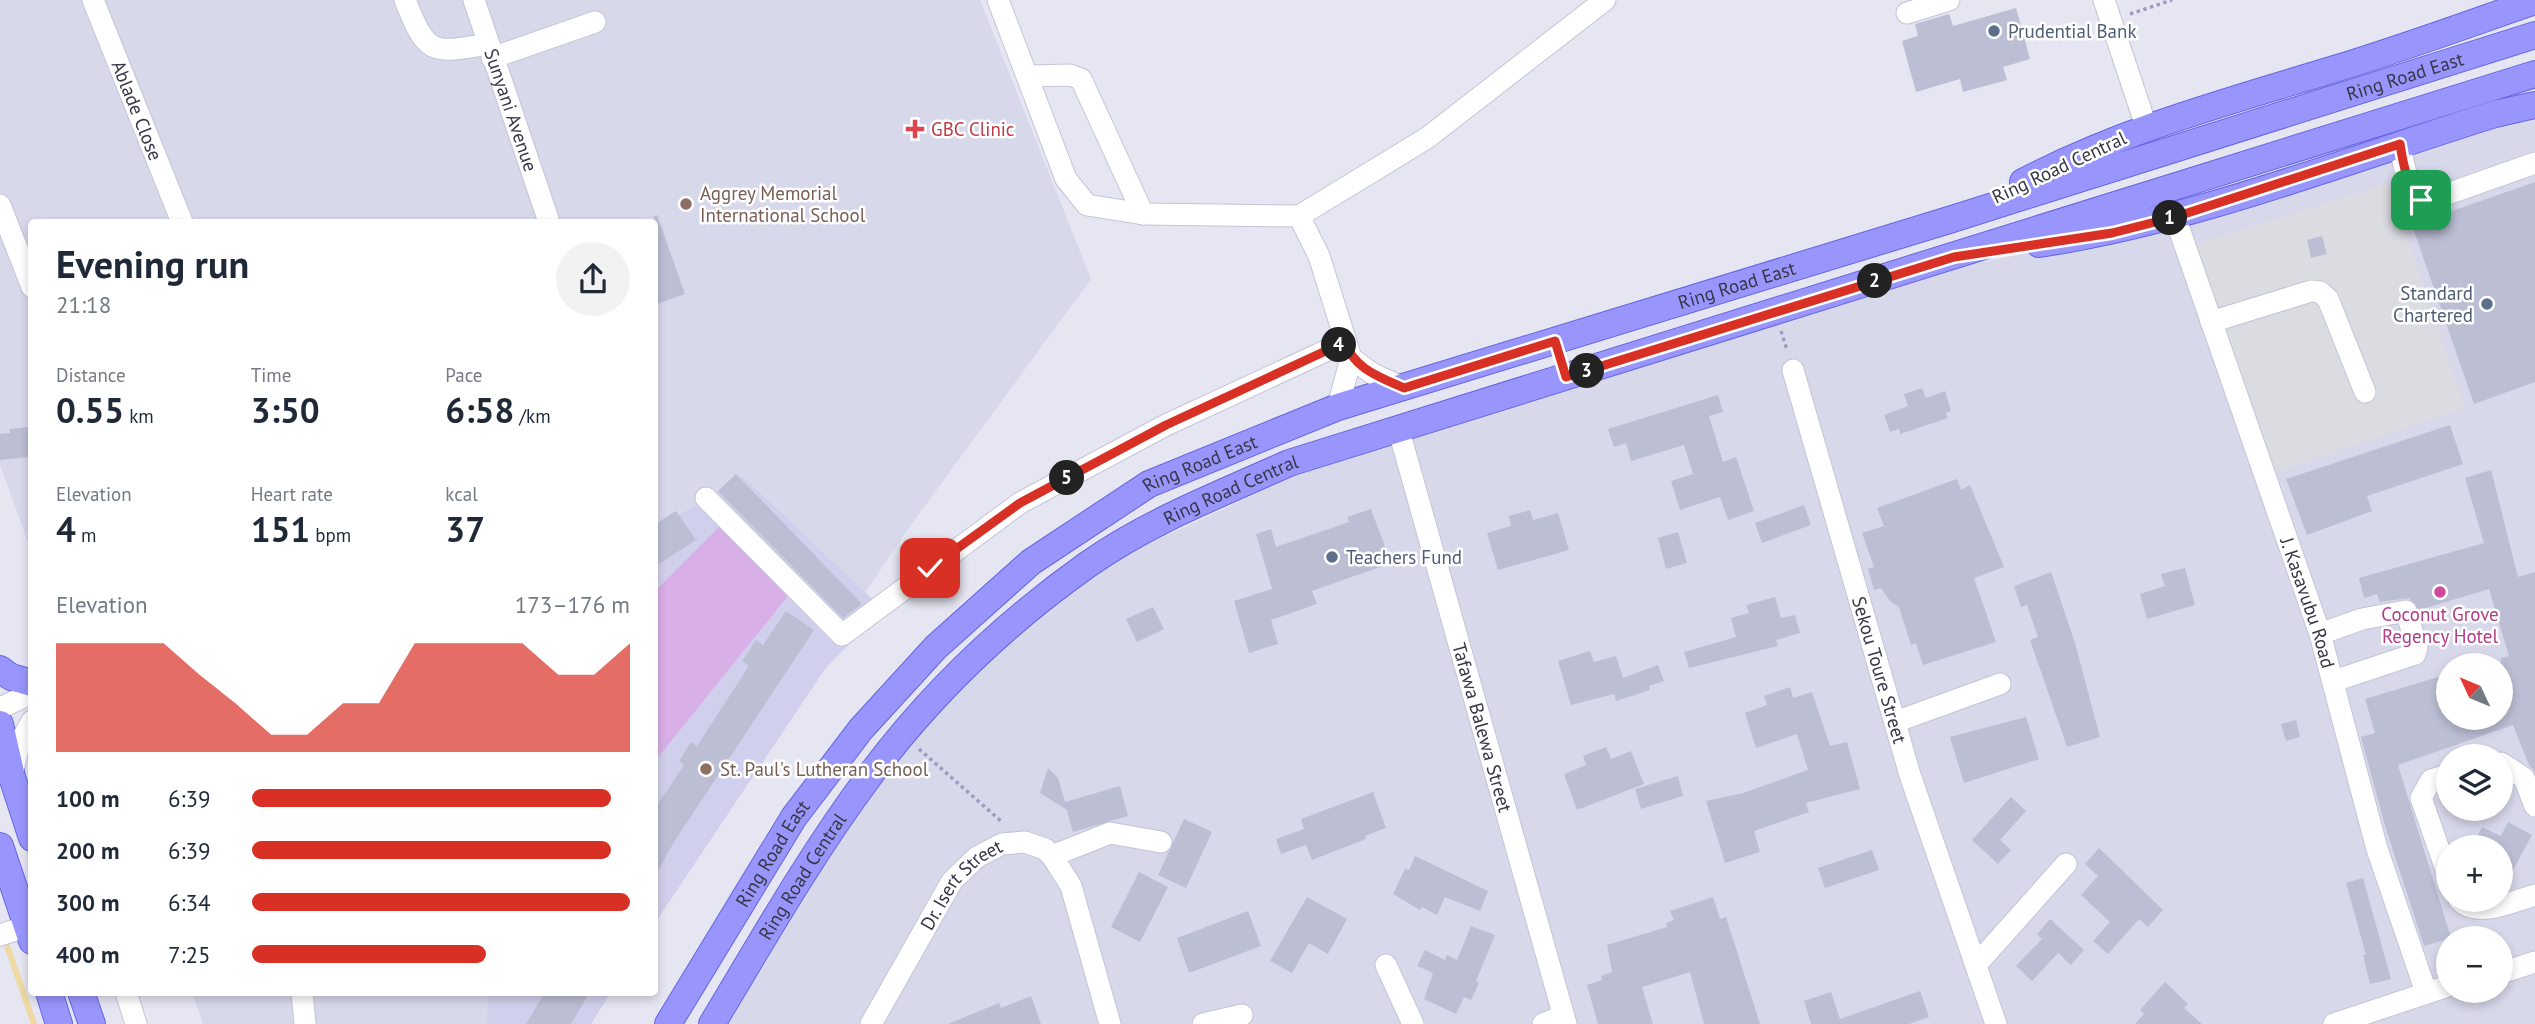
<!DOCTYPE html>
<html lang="en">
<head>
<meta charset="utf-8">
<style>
	body { margin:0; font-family:"PT Sans",sans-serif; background:#f2f2f3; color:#1f2937; height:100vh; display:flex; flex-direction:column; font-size:26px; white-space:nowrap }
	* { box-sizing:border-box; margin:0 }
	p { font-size:23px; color:#747a83 }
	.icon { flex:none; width:38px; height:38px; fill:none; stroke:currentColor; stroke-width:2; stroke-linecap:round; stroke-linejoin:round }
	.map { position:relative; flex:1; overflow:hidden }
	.sheet { position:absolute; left:28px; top:219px; width:630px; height:777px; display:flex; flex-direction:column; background:#fff; border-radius:7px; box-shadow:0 4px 10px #0003 }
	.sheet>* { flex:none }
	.needle { width:46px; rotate:314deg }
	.tools { position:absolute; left:2436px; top:653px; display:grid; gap:14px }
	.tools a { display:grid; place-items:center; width:77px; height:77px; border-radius:50%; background:#fff; box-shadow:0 4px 10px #0003; font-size:35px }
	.pin { position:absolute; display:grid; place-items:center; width:60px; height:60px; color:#fff; margin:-30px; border-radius:14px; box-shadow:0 4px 10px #0006 }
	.km { position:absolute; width:35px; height:35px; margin:-18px; border-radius:50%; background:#222; color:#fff; font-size:19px; line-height:35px; text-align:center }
	.round { display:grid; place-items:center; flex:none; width:74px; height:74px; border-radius:37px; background:#f2f2f3 }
	.headline { display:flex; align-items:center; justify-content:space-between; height:119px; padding:0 28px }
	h1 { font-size:38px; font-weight:700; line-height:52px }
	.figures { display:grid; grid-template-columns:repeat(3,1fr); gap:10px; height:119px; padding:7px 28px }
	.figures div { display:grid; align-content:center }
	.figures b { font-size:35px; font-weight:700 }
	.figures small { font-size:19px; font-weight:400 }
	.figures p { font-size:19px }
	.chart { height:196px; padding:14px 28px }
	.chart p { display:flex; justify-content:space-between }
	.chart svg { width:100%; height:126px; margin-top:7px; fill:#d93025; opacity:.7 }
	ul { padding:0 28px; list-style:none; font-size:23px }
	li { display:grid; grid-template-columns:112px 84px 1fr; align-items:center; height:52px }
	li i { height:18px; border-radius:9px; background:#d93025 }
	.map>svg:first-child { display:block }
</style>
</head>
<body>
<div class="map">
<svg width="2535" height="1024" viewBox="0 0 2535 1024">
	<rect width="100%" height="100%" fill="#e6e6f3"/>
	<g fill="#d8d8eb" fill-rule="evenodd">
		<polygon points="0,0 980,0 1091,279 908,529 655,906 654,222 32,222 31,551 0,465"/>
		<path d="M2535,116v908h-1806l137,-230 83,-100 163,-133 217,-101 600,-187 222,-45zM2448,665h53v53h-53zM2448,756h53v52h-53zM2448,847h53v53h-53zM2448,938h53v52h-53z"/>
		<polygon points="192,992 596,992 575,1024 203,1024"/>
	</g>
	<g fill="#d1d0ec">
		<polygon points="742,476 883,609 825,669 655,923 655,530"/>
		<polygon points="488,992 611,992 591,1024 487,1024"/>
	</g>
	<polygon fill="#d9afe7" points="719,527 788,596 655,761 655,591"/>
	<polygon fill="#dbdce1" points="2389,183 2465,408 2271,474 2194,245"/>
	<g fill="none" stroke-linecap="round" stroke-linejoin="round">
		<polyline stroke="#efdaa3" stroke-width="6" points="4,937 34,1024"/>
	</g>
	<g fill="#bcbed4">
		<polygon points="2016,8 2030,59 2003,67 2007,80 1963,92 1960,79 1916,92 1902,41 1918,36 1915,24 1949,14 1953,26"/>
		<polygon points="2535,182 2535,382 2474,404 2412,225"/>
		<polygon points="657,215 685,294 654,305 654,216"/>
		<polygon points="2322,236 2327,254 2311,258 2307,240"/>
		<polygon points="1922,388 1926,398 1945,391 1951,411 1946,413 1948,418 1900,434 1899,429 1890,432 1884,415 1908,406 1904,394"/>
		<polygon points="1718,395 1723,412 1709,416 1723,462 1736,457 1754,511 1728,520 1720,497 1680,510 1671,481 1693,474 1684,445 1631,461 1626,443 1614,447 1608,429"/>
		<polygon points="2450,425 2463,464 2367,496 2372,511 2307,535 2286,479"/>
		<polygon points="28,427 30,457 0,460 0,434 10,433 10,429"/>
		<polygon points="2491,470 2518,577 2535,572 2535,772 2529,765 2513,725 2398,765 2451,938 2424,946 2385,826 2361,737 2375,733 2365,699 2448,674 2448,718 2501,718 2501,658 2509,656 2489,589 2419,610 2409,598 2380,602 2377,594 2364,598 2359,578 2484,543 2465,478"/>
		<polygon points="736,474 862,604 843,618 718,491"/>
		<polygon points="1957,479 1961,490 1970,485 2004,567 1974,578 1996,642 1923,665 1916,643 1911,645 1899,607 1890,601 1881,588 1874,590 1868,569 1874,567 1862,533 1884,526 1877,508"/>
		<polygon points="1804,505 1811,525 1762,543 1755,523"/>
		<polygon points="1371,509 1391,563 1312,591 1317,604 1271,620 1278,644 1249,653 1234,601 1272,589 1256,534 1271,529 1276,547 1349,522 1347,517"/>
		<polygon points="1530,510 1533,520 1558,513 1569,550 1498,570 1487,533 1511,526 1509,516"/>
		<polygon points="676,511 696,540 654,567 654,525"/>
		<polygon points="1678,532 1687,563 1666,569 1658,538"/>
		<polygon points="2185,568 2195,605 2147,619 2140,594 2165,586 2161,574"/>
		<polygon points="2051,572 2075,643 2100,737 2067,747 2030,640 2038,637 2027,605 2021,607 2014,586"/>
		<polygon points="1775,597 1781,618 1795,615 1800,633 1776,640 1778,646 1689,668 1684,652 1736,637 1731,618 1749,613 1746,605"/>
		<polygon points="1153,607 1164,629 1137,642 1126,619"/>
		<polygon points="786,611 814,630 674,842 654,878 654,810 684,765 679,761 691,742 697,746 749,666 742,661 756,640 763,645"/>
		<polygon points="1590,651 1594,662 1616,656 1623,678 1658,665 1664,681 1649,686 1650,690 1616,701 1614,694 1571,705 1558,661"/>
		<polygon points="1790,687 1793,698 1812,692 1830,746 1847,742 1860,789 1806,803 1809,812 1754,831 1760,852 1725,863 1706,801 1743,793 1808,770 1797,734 1756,748 1745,713 1767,705 1764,696"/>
		<polygon points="2026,717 2039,759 1964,783 1950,737"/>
		<polygon points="2296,720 2300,737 2286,741 2281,724"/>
		<polygon points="1606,747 1611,759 1631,751 1644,784 1577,810 1564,774 1586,765 1583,756"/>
		<polygon points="1048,768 1058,778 1065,802 1120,786 1128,816 1073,832 1066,807 1067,810 1040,793"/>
		<polygon points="1678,776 1683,796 1641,809 1635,789"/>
		<polygon points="1373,792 1386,828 1365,836 1366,839 1312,860 1306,845 1281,854 1276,839 1304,829 1301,819"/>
		<polygon points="2011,797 2026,811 2000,840 2011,850 1998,864 1972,840"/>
		<polygon points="1184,819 1212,832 1186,888 1158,875"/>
		<polygon points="2508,822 2532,835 2501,892 2501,847 2472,847 2482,827 2501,836"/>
		<polygon points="2099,848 2163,910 2148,927 2139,919 2108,954 2093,941 2110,922 2081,895 2098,876 2085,864"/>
		<polygon points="1872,850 1879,870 1825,888 1818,868"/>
		<polygon points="1415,856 1488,891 1480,911 1445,897 1437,915 1422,907 1420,910 1393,894 1405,869 1409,870"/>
		<polygon points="1139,872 1168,887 1140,942 1111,927"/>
		<polygon points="2363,878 2391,979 2370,984 2363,955 2366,955 2346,883"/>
		<polygon points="1307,897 1347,919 1328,954 1309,943 1292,973 1270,961"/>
		<polygon points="1713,897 1720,919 1726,917 1760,1024 1704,1024 1690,972 1642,987 1653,1024 1598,1024 1587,985 1602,980 1601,976 1612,972 1607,945 1667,927 1666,923 1674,920 1670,911"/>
		<polygon points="1248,911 1261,946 1189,973 1177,938"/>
		<polygon points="2050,919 2084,950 2071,965 2058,953 2032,981 2016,966 2042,939 2037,934"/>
		<polygon points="1471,926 1495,935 1476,981 1479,983 1471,1000 1464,997 1456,1014 1424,999 1433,973 1417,966 1425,950 1445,960 1447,955 1457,960"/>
		<polygon points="2165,982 2188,1004 2184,1008 2202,1024 2135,1024 2144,1014 2140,1010"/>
		<polygon points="1920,991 1929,1017 1909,1024 1811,1024 1804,1001 1831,992 1840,1019"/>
		<polygon points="545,992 578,992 587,997 571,1024 526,1024"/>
		<polygon points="1031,996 1041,1024 948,1024 999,1003 1001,1008"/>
	</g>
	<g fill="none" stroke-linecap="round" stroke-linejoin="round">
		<defs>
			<g id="minor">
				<path id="s1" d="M93,0l89,222"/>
				<path d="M405,0c22,55 26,54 83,44"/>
				<path id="s2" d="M474,0l74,219"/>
				<polyline points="998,0 1066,179 1087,205 1143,214 1299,216 1319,256 1351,358 1338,407"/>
				<polyline points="2104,0 2146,126"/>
				<polyline points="1907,13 1949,0"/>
				<polyline points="492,58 595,22"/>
				<polyline points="1027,76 1070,75 1081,79 1143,214"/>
				<path d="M2400,144c3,20 7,41 21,56l12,-1 102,-36"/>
				<polyline points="0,205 32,287"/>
				<polyline points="1299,216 1427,138 1605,0"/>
				<path id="s3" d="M2175,217l145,417 57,215 49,143"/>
				<polyline points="2211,322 2311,291 2320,292 2328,299 2365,392"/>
				<polyline points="1351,358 1373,374 1404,388"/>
				<path id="s4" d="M1793,370l117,405 86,249"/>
				<path id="s5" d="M1399,431l167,593"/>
				<polyline points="706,498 842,635 1020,503 1166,425 1345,342"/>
				<polyline points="2320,634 2362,619 2406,611 2417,647 2415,654 2334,681"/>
				<polyline points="0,708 32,693"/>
				<polyline points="1895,722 2000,684"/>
				<polyline points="2501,763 2524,778 2535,806"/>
				<polyline points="12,775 19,744 32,721"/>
				<polyline points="2448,775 2431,780 2421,798 2448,875"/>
				<polyline points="1052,856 1110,833 1161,842"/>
				<path d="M2459,900c18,19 55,1 76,-5"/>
				<polyline points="0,935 27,926"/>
				<polyline points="1386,965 1413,1024"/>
				<polyline points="1976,965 2066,864"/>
				<polyline points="2501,973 2535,962"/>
				<polyline points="126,992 136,1024"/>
				<polyline points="302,992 305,1024"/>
				<path id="s6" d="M871,1024l81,-143 25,-24 25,-13 23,-2 20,7 7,7 19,30 39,138"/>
				<polyline points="1203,1024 1242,1015"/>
				<polyline points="1543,1024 1563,1016"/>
				<polyline points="2334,1024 2448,986"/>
			</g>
			<g id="major">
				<path d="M2023,182c97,-51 200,-79 305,-111 70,-21 138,-46 207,-70"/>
				<path d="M2039,244c157,-24 305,-83 456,-130l40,-9"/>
				<polyline points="0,669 11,677 32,683"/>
				<polyline points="0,724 12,777 32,838"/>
				<polyline points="0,846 32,941"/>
				<polyline points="49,992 59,1024"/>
				<polyline points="81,992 92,1024"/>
				<path id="s7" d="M668,1024l126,-207 67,-88 75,-82 95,-85 118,-78 189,-77 611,-187 586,-185"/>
				<path id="s8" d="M712,1024c50,-83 98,-168 156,-246 60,-81 136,-154 219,-213 62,-44 134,-71 202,-102l1246,-389"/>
			</g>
		</defs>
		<use href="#minor" stroke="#c3c4d9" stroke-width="23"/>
		<use href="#major" stroke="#6665e2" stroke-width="28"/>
		<g stroke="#9a9cc0" stroke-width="3.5" stroke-dasharray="3.5 3.5" stroke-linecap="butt">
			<polyline points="2130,14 2172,0"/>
			<polyline points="1781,331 1787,350"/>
			<polyline points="919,749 1002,822"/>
		</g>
		<use href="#minor" stroke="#fff" stroke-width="21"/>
		<use href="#major" stroke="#9896fc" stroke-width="26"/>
	</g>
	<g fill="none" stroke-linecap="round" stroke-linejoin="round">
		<defs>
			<path id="route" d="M930,568l90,-65 146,-78 179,-83c9,27 35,35 59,46l151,-47 11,36 388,-120 158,-24 63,-16 225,-73c3,20 7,41 21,56"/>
		</defs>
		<use href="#route" stroke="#fff" stroke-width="14"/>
		<use href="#route" stroke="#d93025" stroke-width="9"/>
	</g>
	<g fill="#5c6f8a" stroke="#fff" stroke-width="2.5">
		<circle cx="1994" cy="31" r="7"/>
		<circle cx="2487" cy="304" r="7"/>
		<circle cx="1332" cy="557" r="7"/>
	</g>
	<path fill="#e0444e" stroke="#fff" stroke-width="2.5" d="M911.5 118.5h7v7h7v7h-7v7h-7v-7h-7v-7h7z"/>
	<g fill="#8d6e63" stroke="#fff" stroke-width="2.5">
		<circle cx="686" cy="204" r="7"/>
		<circle cx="706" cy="769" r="7"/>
	</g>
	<circle fill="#d1479c" stroke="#fff" stroke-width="2.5" cx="2440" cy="592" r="7"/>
	<g text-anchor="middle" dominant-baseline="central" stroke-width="5" stroke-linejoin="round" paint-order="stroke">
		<g font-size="19" fill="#4e5e75" stroke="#fff" text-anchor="start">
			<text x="2008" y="31">Prudential Bank</text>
			<text x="2473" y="293" text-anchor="end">Standard<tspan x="2473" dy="22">Chartered</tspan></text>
			<text x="1346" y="557">Teachers Fund</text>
		</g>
		<g font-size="19" fill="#363746" stroke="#fff">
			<text stroke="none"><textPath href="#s7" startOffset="2054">Ring Road East</textPath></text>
			<text stroke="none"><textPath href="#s2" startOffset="116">Sunyani Avenue</textPath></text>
			<text stroke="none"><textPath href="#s1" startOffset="119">Ablade Close</textPath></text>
			<text transform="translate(2059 167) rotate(-25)">Ring Road Central</text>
			<text stroke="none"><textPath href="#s7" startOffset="1354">Ring Road East</textPath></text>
			<text stroke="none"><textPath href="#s7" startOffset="788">Ring Road East</textPath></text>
			<text stroke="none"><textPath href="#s8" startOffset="761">Ring Road Central</textPath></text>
			<text stroke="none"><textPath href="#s3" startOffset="408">J. Kasavubu Road</textPath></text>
			<text stroke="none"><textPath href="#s4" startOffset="312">Sekou Toure Street</textPath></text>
			<text stroke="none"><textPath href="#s5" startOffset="308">Tafawa Balewa Street</textPath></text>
			<text stroke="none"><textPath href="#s7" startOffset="200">Ring Road East</textPath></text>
			<text stroke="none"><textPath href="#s8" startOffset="173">Ring Road Central</textPath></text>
			<text stroke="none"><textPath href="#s6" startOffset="168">Dr. Isert Street</textPath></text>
		</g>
		<g font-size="19" fill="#be3a42" stroke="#fff" text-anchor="start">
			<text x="931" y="129">GBC Clinic</text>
		</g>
		<g font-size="19" fill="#785e54" stroke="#fff" text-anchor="start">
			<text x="700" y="193">Aggrey Memorial<tspan x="700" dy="22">International School</tspan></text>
			<text x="720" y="769">St. Paul's Lutheran School</text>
		</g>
		<g font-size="19" fill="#b23c85" stroke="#fff">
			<text x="2440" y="614">Coconut Grove<tspan x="2440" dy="22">Regency Hotel</tspan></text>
		</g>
	</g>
</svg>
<div class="tools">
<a><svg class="needle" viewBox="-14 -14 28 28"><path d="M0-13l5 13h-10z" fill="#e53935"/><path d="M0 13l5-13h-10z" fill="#747a83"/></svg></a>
<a><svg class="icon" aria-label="layers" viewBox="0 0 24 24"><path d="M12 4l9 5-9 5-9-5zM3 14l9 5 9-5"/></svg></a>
<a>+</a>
<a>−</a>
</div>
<div class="pin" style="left:2421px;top:200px;background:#1e9e55"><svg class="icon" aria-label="arrive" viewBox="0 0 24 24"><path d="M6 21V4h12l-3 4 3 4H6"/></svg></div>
<div class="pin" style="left:930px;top:568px;background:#d93025"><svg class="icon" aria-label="check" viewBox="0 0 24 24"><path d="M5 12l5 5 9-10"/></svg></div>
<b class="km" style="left:2170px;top:218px">1</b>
<b class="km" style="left:1875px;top:281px">2</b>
<b class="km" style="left:1587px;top:371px">3</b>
<b class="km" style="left:1339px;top:345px">4</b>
<b class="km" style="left:1067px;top:478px">5</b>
<section class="sheet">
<div class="headline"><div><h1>Evening run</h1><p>21:18</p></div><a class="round"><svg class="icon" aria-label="share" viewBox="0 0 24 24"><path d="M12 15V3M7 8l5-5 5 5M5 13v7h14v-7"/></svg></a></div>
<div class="figures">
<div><p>Distance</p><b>0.55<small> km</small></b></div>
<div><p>Time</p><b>3:50</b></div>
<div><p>Pace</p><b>6:58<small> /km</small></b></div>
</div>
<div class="figures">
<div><p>Elevation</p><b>4<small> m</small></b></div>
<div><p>Heart rate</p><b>151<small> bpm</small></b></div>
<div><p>kcal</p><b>37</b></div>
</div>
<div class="chart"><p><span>Elevation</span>173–176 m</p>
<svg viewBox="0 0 160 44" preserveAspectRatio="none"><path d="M0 44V6L10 6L20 6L30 6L40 17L50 27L60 38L70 38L80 27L90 27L100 6L110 6L120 6L130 6L140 17L150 17L160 6V44z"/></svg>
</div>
<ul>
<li><b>100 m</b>6:39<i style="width:95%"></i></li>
<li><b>200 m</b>6:39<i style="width:95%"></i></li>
<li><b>300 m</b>6:34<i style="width:100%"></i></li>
<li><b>400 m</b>7:25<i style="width:62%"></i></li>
</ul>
</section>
</div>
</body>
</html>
